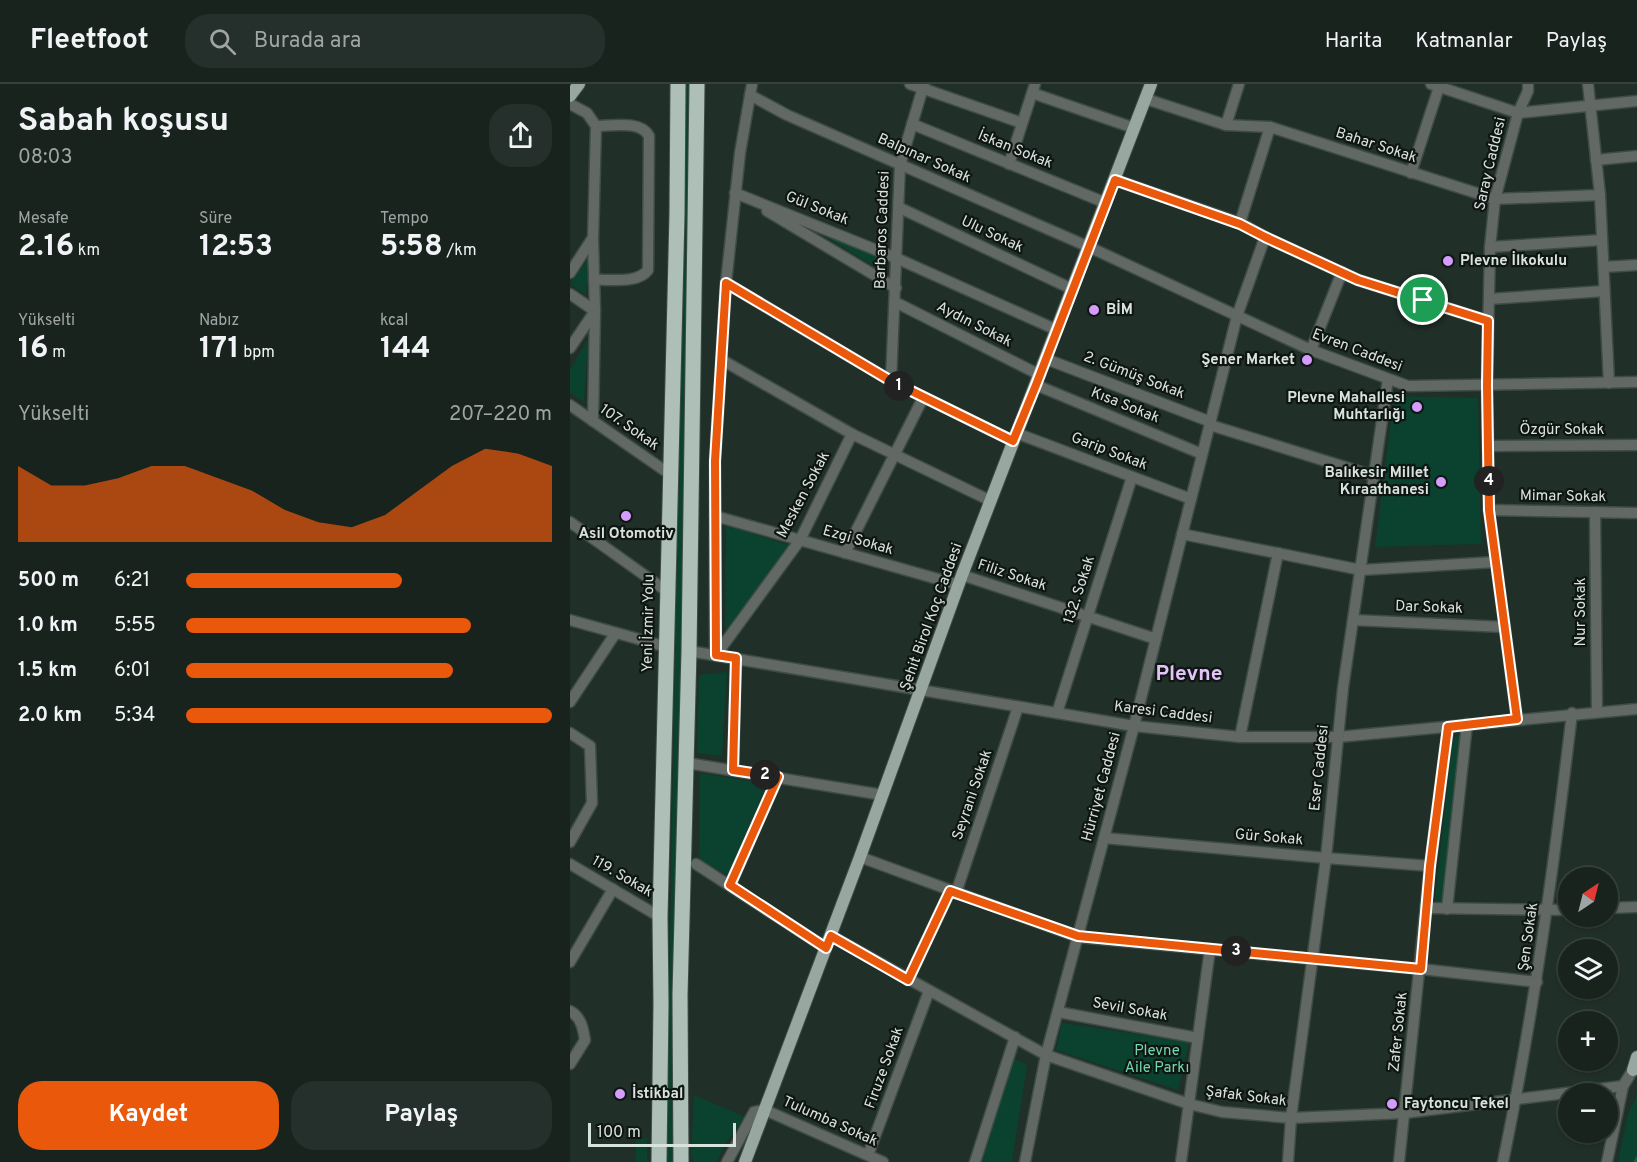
<!DOCTYPE html>
<html lang="tr">
<head>
<meta charset="utf-8">
<style>
	body { margin:0; font-family:Overpass,sans-serif; background:#252f2b; color:#f1f3f6; height:100vh; display:flex; flex-direction:column; font-size:22px; white-space:nowrap }
	* { box-sizing:border-box; margin:0 }
	p { font-size:20px; color:#9fa4a4 }
	.icon { flex:none; width:33px; height:33px; fill:none; stroke:currentColor; stroke-width:2; stroke-linecap:round; stroke-linejoin:round }
	.map { position:relative; flex:1; overflow:hidden }
	.side { display:flex; flex-direction:column; background:#18231e; width:570px }
	.side>* { flex:none }
	.needle { width:39px; rotate:35deg }
	.buttons { position:absolute; left:988px; top:783px; display:grid; gap:12px }
	.buttons a { display:grid; place-items:center; width:60px; height:60px; border-radius:50%; background:#18231e; box-shadow:0 2px 4px #0004,0 0 0 2px #36403c; font-size:30px }
	.scale { position:absolute; left:18px; bottom:15px; width:148px; box-sizing:border-box; padding-left:6px; border:3px solid #d9e3de; border-top:0; font-size:16px; line-height:21px; white-space:nowrap; color:#d9e3de; -webkit-text-stroke:4px #0f1512; paint-order:stroke }
	.pin { position:absolute; display:grid; place-items:center; width:51px; height:51px; color:#fff; margin:-26px; border:3px solid #fff; border-radius:50%; box-shadow:0 2px 6px #0007 }
	.km { position:absolute; width:30px; height:30px; margin:-15px; border-radius:50%; background:#222; color:#fff; font-size:16px; line-height:30px; text-align:center }
	.round { display:grid; place-items:center; flex:none; width:63px; height:63px; border-radius:24px; background:#252f2b }
	.overview { display:flex; align-items:center; justify-content:space-between; height:102px; padding:0 18px }
	h1 { font-size:33px; font-weight:700; line-height:45px }
	.metrics { display:grid; grid-template-columns:repeat(3,1fr); gap:9px; height:102px; padding:6px 18px }
	.metrics div { display:grid; align-content:center }
	.metrics b { font-size:30px; font-weight:700 }
	.metrics small { font-size:16px; font-weight:400 }
	.metrics p { font-size:16px }
	.chart { height:168px; padding:12px 18px }
	.chart p { display:flex; justify-content:space-between }
	.chart svg { width:100%; height:108px; margin-top:6px; fill:#ea580c; opacity:.7 }
	.cta { display:flex; gap:12px; margin-top:auto; padding:12px 18px }
	.cta a { flex:1; height:69px; border-radius:24px; background:#ea580c; color:#fff; font-size:24px; font-weight:700; line-height:69px; text-align:center }
	.cta a+a { background:#252f2b; color:#f1f3f6 }
	ul { padding:0 18px; list-style:none; font-size:20px }
	li { display:grid; grid-template-columns:96px 72px 1fr; align-items:center; height:45px }
	li i { height:15px; border-radius:8px; background:#ea580c }
	header { display:flex; align-items:center; gap:36px; box-sizing:border-box; height:84px; padding:0 30px; background:#18231e; border-bottom:2px solid #36403c }
	header strong { font-size:28px }
	nav { display:flex; gap:33px; margin-inline-start:auto; font-size:21px }
	.search { width:420px; height:54px; background:#252f2b; display:flex; align-items:center; gap:15px; box-sizing:border-box; padding:0 21px; border-radius:24px; color:#9fa4a4; font-size:22px }
	main { display:flex; flex:1; min-height:0 }
	.map>svg:first-child { display:block }
</style>
</head>
<body>
<header>
<strong>Fleetfoot</strong>
<div class="search"><svg class="icon" aria-label="search" viewBox="0 0 24 24"><circle cx="10" cy="10" r="6"/><path d="M15 15l6 6"/></svg>Burada ara</div>
<nav><a>Harita</a><a>Katmanlar</a><a>Paylaş</a></nav>
</header>
<main>
<section class="side">
<div class="overview"><div><h1>Sabah koşusu</h1><p>08:03</p></div><a class="round"><svg class="icon" aria-label="share" viewBox="0 0 24 24"><path d="M12 15V3M7 8l5-5 5 5M5 13v7h14v-7"/></svg></a></div>
<div class="metrics">
<div><p>Mesafe</p><b>2.16<small> km</small></b></div>
<div><p>Süre</p><b>12:53</b></div>
<div><p>Tempo</p><b>5:58<small> /km</small></b></div>
</div>
<div class="metrics">
<div><p>Yükselti</p><b>16<small> m</small></b></div>
<div><p>Nabız</p><b>171<small> bpm</small></b></div>
<div><p>kcal</p><b>144</b></div>
</div>
<div class="chart"><p><span>Yükselti</span>207–220 m</p>
<svg viewBox="0 0 160 44" preserveAspectRatio="none"><path d="M0 44V13L10 21L20 21L30 18L40 13L50 13L60 18L70 23L80 31L90 36L100 38L110 33L120 23L130 13L140 6L150 8L160 13V44z"/></svg>
</div>
<ul>
<li><b>500 m</b>6:21<i style="width:59%"></i></li>
<li><b>1.0 km</b>5:55<i style="width:78%"></i></li>
<li><b>1.5 km</b>6:01<i style="width:73%"></i></li>
<li><b>2.0 km</b>5:34<i style="width:100%"></i></li>
</ul>
<div class="cta"><a>Kaydet</a><a>Paylaş</a></div>
</section>
<div class="map">
<svg width="1067" height="1078" viewBox="0 0 1067 1078">
	<rect width="100%" height="100%" fill="#202f28"/>
	<g fill="#0a422f">
		<polygon points="115,0 121,0 103,1078 96,1078"/>
		<polygon points="231,138 318,177 314,188"/>
		<polygon points="18,175 16,211 0,200"/>
		<polygon points="18,255 14,318 0,309 0,286"/>
		<polygon points="824,312 908,314 911,460 805,463"/>
		<polygon points="156,441 219,461 155,549"/>
		<polygon points="157,588 152,672 127,669 129,591"/>
		<polygon points="887,651 892,655 873,818 866,817 865,815 883,655"/>
		<polygon points="130,689 197,700 158,791 129,777"/>
		<polygon points="492,939 619,958 608,1006 486,966"/>
		<polygon points="443,974 457,981 442,1078 411,1078"/>
		<polygon points="124,1011 175,1033 154,1062 147,1078 124,1078 121,1072"/>
		<polygon points="1067,1011 1067,1078 1048,1078 1058,1030"/>
		<polygon points="77,1053 77,1078 66,1078 66,1057"/>
	</g>
	<g fill="none" stroke-linecap="round" stroke-linejoin="round">
		<polyline stroke="#176046" stroke-width="3" points="1065,1078 1067,1074"/>
		<defs>
			<g id="minor">
				<polyline points="340,0 452,39"/>
				<polyline points="861,0 948,29 1067,17"/>
				<polyline points="1018,0 1030,111 1039,299"/>
				<polyline points="462,9 564,44"/>
				<polyline points="180,11 217,31 519,163 741,266 838,302 1067,298"/>
				<polyline points="576,15 656,41 700,43 925,115 1030,111"/>
				<polyline points="0,20 17,29 26,42 23,155 25,227 23,337"/>
				<polyline points="342,40 536,119"/>
				<polyline points="656,41 669,0"/>
				<polyline points="1026,76 1067,72"/>
				<polyline points="439,80 465,0"/>
				<polyline points="841,89 869,3"/>
				<polyline points="545,96 670,139 695,153 788,196 918,237"/>
				<polyline points="165,109 326,174 487,246"/>
				<polyline points="330,124 502,205"/>
				<polyline points="197,127 326,204"/>
				<polyline points="670,139 700,43"/>
				<polyline points="920,163 1032,156"/>
				<polyline points="1034,183 1067,181"/>
				<polyline points="0,189 22,155"/>
				<path d="M24,196c16,-1 44,4 54,-10l1,-134c-8,-16 -37,-10 -53,-10"/>
				<polyline points="156,199 321,297 443,357"/>
				<polyline points="0,210 25,227 0,264"/>
				<polyline points="920,215 1034,207"/>
				<polyline points="325,218 470,291"/>
				<polyline points="741,266 772,188"/>
				<polyline points="476,275 641,338"/>
				<polyline points="152,276 282,350 421,417"/>
				<polyline points="321,297 330,81 354,0"/>
				<polyline points="466,301 632,370"/>
				<polyline points="0,321 101,391"/>
				<polyline points="640,341 804,392"/>
				<polyline points="446,349 621,415"/>
				<polyline points="918,362 1067,361"/>
				<polyline points="919,426 1067,429"/>
				<polyline points="1025,428 1027,627"/>
				<polyline points="145,432 389,501"/>
				<polyline points="0,438 98,508"/>
				<polyline points="612,450 791,486 925,478"/>
				<polyline points="275,469 353,314"/>
				<polyline points="392,491 586,555"/>
				<polyline points="0,536 97,563"/>
				<polyline points="783,536 934,543"/>
				<polyline points="119,567 564,642 670,653 768,653 1067,625"/>
				<polyline points="145,571 145,377 156,199 170,69 182,0"/>
				<polyline points="146,571 230,456 282,350"/>
				<polyline points="0,618 45,550"/>
				<polyline points="487,629 562,393"/>
				<polyline points="947,635 919,426 917,301 920,163 925,115 948,29 958,7 958,0"/>
				<polyline points="0,649 20,662 22,719 0,758"/>
				<polyline points="670,653 708,469"/>
				<polyline points="117,679 313,711"/>
				<polyline points="163,686 166,574"/>
				<polyline points="534,754 756,774 860,782"/>
				<polyline points="290,773 508,853 851,885 967,898"/>
				<polyline points="0,780 90,833"/>
				<polyline points="126,780 256,864"/>
				<polyline points="160,801 208,693"/>
				<polyline points="386,809 448,623"/>
				<polyline points="857,824 999,826"/>
				<polyline points="1038,824 1067,823"/>
				<polyline points="877,825 897,640"/>
				<polyline points="261,852 476,971 619,1020 652,1028 721,1034 835,1029 1053,1002"/>
				<polyline points="0,878 43,805"/>
				<polyline points="338,896 380,807"/>
				<path d="M0,927c11,6 13,17 15,29l-15,24"/>
				<polyline points="488,928 628,954"/>
				<polyline points="298,1071 359,907"/>
				<polyline points="157,1078 184,1028 195,1026 313,1078"/>
				<polyline points="405,1078 445,953"/>
				<polyline points="455,1078 476,971 564,642 667,232 695,153"/>
				<polyline points="611,1078 640,865"/>
				<polyline points="718,1078 721,1034 756,774 773,604 818,295"/>
				<polyline points="829,1078 860,782 878,643"/>
				<path d="M933,1078c31,-150 51,-297 69,-449"/>
				<polyline points="1037,1078 1053,1002 1063,986 1067,986"/>
			</g>
			<g id="major">
				<polyline points="0,12 9,0"/>
				<polyline points="1063,986 1067,973"/>
				<polyline points="175,1078 290,773 392,491 581,0"/>
			</g>
			<g id="highway">
				<polyline points="89,1078 91,920 90,833 107,130 108,0"/>
				<polyline points="111,1078 110,911 119,567 127,0"/>
			</g>
		</defs>
		<use href="#minor" stroke="#3e4c45" stroke-width="13"/>
		<use href="#major" stroke="#3e4c45" stroke-width="14"/>
		<use href="#highway" stroke="#3e4c45" stroke-width="17"/>
		<use href="#minor" stroke="#626965" stroke-width="10"/>
		<use href="#major" stroke="#98a7a0" stroke-width="12"/>
		<use href="#highway" stroke="#adbfb7" stroke-width="15"/>
	</g>
	<g fill="none" stroke-linecap="round" stroke-linejoin="round">
		<defs>
			<polygon id="route" points="545,96 670,140 695,153 788,196 918,237 917,301 919,426 947,635 878,643 860,782 851,885 508,852 380,807 338,896 261,852 256,864 160,801 208,693 163,686 166,574 146,571 145,377 156,199 321,297 443,357 466,301"/>
		</defs>
		<use href="#route" stroke="#fff" stroke-width="12"/>
		<use href="#route" stroke="#ea580c" stroke-width="8"/>
	</g>
	<g fill="#d49cfc" stroke="#0f1512" stroke-width="2">
		<circle cx="878" cy="177" r="6"/>
		<circle cx="524" cy="226" r="6"/>
		<circle cx="737" cy="276" r="6"/>
		<circle cx="847" cy="323" r="6"/>
		<circle cx="871" cy="398" r="6"/>
		<circle cx="56" cy="432" r="6"/>
		<circle cx="50" cy="1010" r="6"/>
		<circle cx="822" cy="1020" r="6"/>
	</g>
	<g text-anchor="middle" dominant-baseline="central" stroke-width="4.5" stroke-linejoin="round" paint-order="stroke">
		<g font-size="15" fill="#d9e3de" stroke="#0f1512">
			<text transform="translate(806 62) rotate(18)">Bahar Sokak</text>
			<text transform="translate(445 66) rotate(22)">İskan Sokak</text>
			<text transform="translate(354 75) rotate(24)">Balpınar Sokak</text>
			<text transform="translate(921 80) rotate(-77)">Saray Caddesi</text>
			<text transform="translate(247 125) rotate(22)">Gül Sokak</text>
			<text transform="translate(313 146) rotate(-88)">Barbaros Caddesi</text>
			<text transform="translate(422 151) rotate(25)">Ulu Sokak</text>
			<text transform="translate(404 241) rotate(27)">Aydın Sokak</text>
			<text transform="translate(787 267) rotate(21)">Evren Caddesi</text>
			<text transform="translate(564 292) rotate(21)">2. Gümüş Sokak</text>
			<text transform="translate(555 322) rotate(22)">Kısa Sokak</text>
			<text transform="translate(59 344) rotate(35)">107. Sokak</text>
			<text x="992" y="346">Özgür Sokak</text>
			<text transform="translate(539 368) rotate(21)">Garip Sokak</text>
			<text transform="translate(234 411) rotate(-62)">Mesken Sokak</text>
			<text transform="translate(993 413) rotate(1)">Mimar Sokak</text>
			<text transform="translate(288 457) rotate(16)">Ezgi Sokak</text>
			<text transform="translate(442 492) rotate(18)">Filiz Sokak</text>
			<text transform="translate(510 506) rotate(-72)">132. Sokak</text>
			<text transform="translate(859 524) rotate(2)">Dar Sokak</text>
			<text transform="translate(1011 528) rotate(-90)">Nur Sokak</text>
			<text transform="translate(362 533) rotate(-70)">Şehit Birol Koç Caddesi</text>
			<text transform="translate(79 539) rotate(-89)">Yeni İzmir Yolu</text>
			<text transform="translate(593 629) rotate(7)">Karesi Caddesi</text>
			<text transform="translate(750 684) rotate(-84)">Eser Caddesi</text>
			<text transform="translate(532 703) rotate(-75)">Hürriyet Caddesi</text>
			<text transform="translate(403 711) rotate(-71)">Seyrani Sokak</text>
			<text transform="translate(699 754) rotate(5)">Gür Sokak</text>
			<text transform="translate(52 793) rotate(30)">119. Sokak</text>
			<text transform="translate(959 853) rotate(-82)">Şen Sokak</text>
			<text transform="translate(560 926) rotate(10)">Sevil Sokak</text>
			<text transform="translate(829 948) rotate(-84)">Zafer Sokak</text>
			<text transform="translate(315 984) rotate(-70)">Firuze Sokak</text>
			<text transform="translate(676 1013) rotate(7)">Şafak Sokak</text>
			<text transform="translate(260 1038) rotate(24)">Tulumba Sokak</text>
		</g>
		<g font-size="15" font-weight="bold" fill="#d9e3de" stroke="#0f1512" text-anchor="start">
			<text x="890" y="177">Plevne İlkokulu</text>
			<text x="536" y="226">BİM</text>
			<text x="725" y="276" text-anchor="end">Şener Market</text>
			<text x="835" y="314" text-anchor="end">Plevne Mahallesi<tspan x="835" dy="17">Muhtarlığı</tspan></text>
			<text x="859" y="389" text-anchor="end">Balıkesir Millet<tspan x="859" dy="17">Kıraathanesi</tspan></text>
			<text x="56" y="450" text-anchor="middle">Asil Otomotiv</text>
			<text x="62" y="1010">İstikbal</text>
			<text x="834" y="1020">Faytoncu Tekel</text>
		</g>
		<g font-size="15" fill="#73d7ae" stroke="#0f1512">
			<text x="587" y="967">Plevne<tspan x="587" dy="17">Aile Parkı</tspan></text>
		</g>
		<g font-size="21" font-weight="bold" fill="#e1c3f9" stroke="#0f1512">
			<text x="619" y="590">Plevne</text>
		</g>
	</g>
</svg>
<div class="buttons">
<a><svg class="needle" viewBox="-14 -14 28 28"><path d="M0-13l5 13h-10z" fill="#e53935"/><path d="M0 13l5-13h-10z" fill="#9fa4a4"/></svg></a>
<a><svg class="icon" aria-label="layers" viewBox="0 0 24 24"><path d="M12 4l9 5-9 5-9-5zM3 14l9 5 9-5"/></svg></a>
<a>+</a>
<a>−</a>
</div>
<div class="scale">100 m</div>
<div class="pin" style="left:853px;top:216px;background:#1e9e55"><svg class="icon" aria-label="arrive" viewBox="0 0 24 24"><path d="M6 21V4h12l-3 4 3 4H6"/></svg></div>
<b class="km" style="left:329px;top:302px">1</b>
<b class="km" style="left:195px;top:691px">2</b>
<b class="km" style="left:666px;top:867px">3</b>
<b class="km" style="left:919px;top:397px">4</b>
</div>
</main>
</body>
</html>
